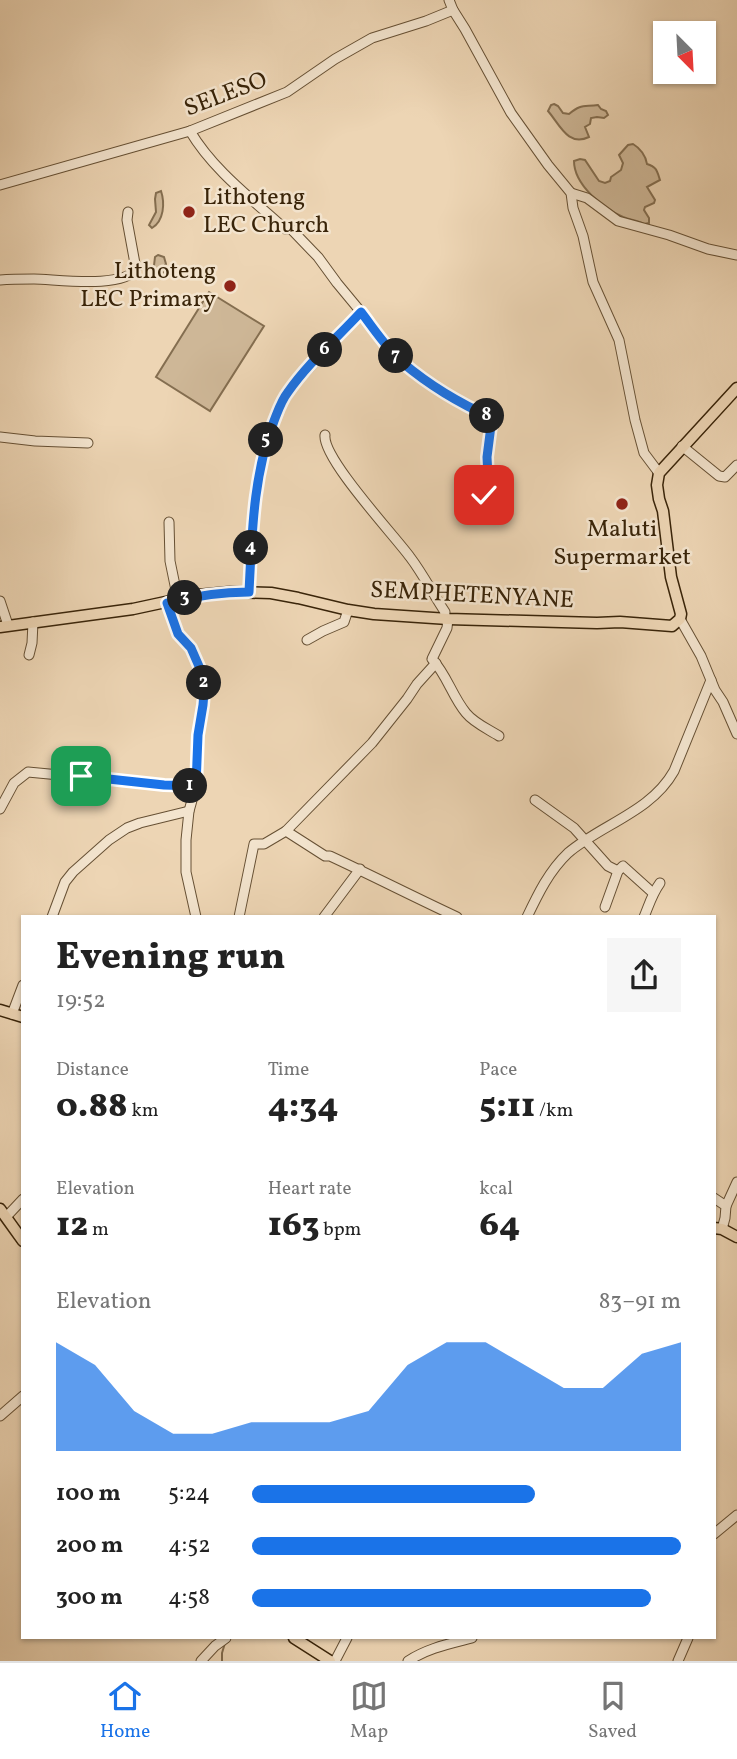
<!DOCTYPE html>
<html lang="en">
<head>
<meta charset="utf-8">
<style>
	body { margin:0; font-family:Vollkorn,serif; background:#f6f6f6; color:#222; height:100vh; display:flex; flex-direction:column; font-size:26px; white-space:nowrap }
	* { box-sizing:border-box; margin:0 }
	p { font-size:23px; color:#767676 }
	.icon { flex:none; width:38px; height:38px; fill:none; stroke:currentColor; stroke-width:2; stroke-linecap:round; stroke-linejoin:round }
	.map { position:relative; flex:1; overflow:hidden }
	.side { position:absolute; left:21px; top:915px; width:695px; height:724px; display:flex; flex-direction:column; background:#fff; border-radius:0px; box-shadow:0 2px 5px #0004 }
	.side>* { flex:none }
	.needle { width:46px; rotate:156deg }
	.buttons { position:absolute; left:653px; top:21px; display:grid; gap:14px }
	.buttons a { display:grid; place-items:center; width:63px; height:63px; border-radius:0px; background:#fff; box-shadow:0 2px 5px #0004; font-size:35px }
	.pin { position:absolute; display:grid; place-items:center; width:60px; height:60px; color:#fff; margin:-30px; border-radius:14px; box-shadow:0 4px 10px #0006 }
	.km { position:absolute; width:35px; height:35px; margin:-18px; border-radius:50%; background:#222; color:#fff; font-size:19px; line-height:35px; text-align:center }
	.round { display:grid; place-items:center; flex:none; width:74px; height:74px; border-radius:0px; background:#f6f6f6 }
	.summary { display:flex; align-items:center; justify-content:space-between; height:119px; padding:0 35px }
	h1 { font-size:38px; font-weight:800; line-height:52px }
	.figures { display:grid; grid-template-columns:repeat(3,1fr); gap:10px; height:119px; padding:7px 35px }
	.figures div { display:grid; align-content:center }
	.figures b { font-size:35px; font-weight:800 }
	.figures small { font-size:19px; font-weight:400 }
	.figures p { font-size:19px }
	.chart { height:196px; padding:14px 35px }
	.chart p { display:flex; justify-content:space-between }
	.chart svg { width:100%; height:126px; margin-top:7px; fill:#1a73e8; opacity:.7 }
	ul { padding:0 35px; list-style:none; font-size:23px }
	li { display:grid; grid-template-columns:112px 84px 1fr; align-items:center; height:52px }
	li i { height:18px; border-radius:9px; background:#1a73e8 }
	.tab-bar { display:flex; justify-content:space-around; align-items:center; height:98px; border-top:2px solid #e0e0e0; background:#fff; font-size:19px; color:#767676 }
	.tab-bar a { display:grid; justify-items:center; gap:4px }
	.tab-bar .selected { color:#1a73e8 }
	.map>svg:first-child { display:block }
</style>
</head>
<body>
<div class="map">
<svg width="737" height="1661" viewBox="0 0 737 1661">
	<rect width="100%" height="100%" fill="#edd5b4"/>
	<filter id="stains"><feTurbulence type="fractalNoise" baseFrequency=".00286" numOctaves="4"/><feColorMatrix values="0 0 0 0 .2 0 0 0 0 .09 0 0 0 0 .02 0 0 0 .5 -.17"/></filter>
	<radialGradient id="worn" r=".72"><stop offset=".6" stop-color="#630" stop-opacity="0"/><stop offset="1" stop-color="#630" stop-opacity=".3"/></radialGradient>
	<g fill="#ceb797" stroke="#846e50" stroke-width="2">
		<path d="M554,104l4,2 5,7 6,1c12,-10 14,-7 29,-9l3,4 5,2 2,4 -4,3 -7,-1 -6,1 -1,6 -5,3 4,10c-21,10 -29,-12 -41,-26l3,-6z"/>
		<path d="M633,144c7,4 13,12 14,20 10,3 10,7 13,16l-13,7 8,13 -1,3 -9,4 -1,3 5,8v5l-5,1c-6,-3 -13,-4 -21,-7 -20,-9 -49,-32 -49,-56l6,-2 5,1 14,21 6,2 5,-2 1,-4 10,-7 2,-7 -4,-8 9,-10z"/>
		<path d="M161,191c4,12 3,30 -9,37l-3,-3 7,-13 -1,-13 1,-6z"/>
		<polygon points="158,255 164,257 166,264 164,266 166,268 164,272 156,276 153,274 155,257"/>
		<polygon points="209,292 264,326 210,411 156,377"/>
	</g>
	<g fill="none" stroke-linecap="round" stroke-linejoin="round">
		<polyline stroke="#806a4d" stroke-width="2" points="222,1661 222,1653 225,1643"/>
		<defs>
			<g id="minor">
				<polyline points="449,0 453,10 465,29 511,113 548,165 571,193 573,208 583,236 593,282 619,340 635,420 644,453 659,473"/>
				<path d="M190,131c23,39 62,68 95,98h6l27,28 19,26 24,29 -67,72 -14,22 -15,38 -9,48 -7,100"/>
				<polyline points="0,185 190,131 287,92 335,59 372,38 426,21 453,10"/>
				<polyline points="571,193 587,198 618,221 669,235 708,249 737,255"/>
				<path d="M0,280c11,-1 22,-1 34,-1 21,0 89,10 102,-10l-9,-49 1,-8"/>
				<path d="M361,312c13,17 26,37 42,51 26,22 58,41 89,55 -2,12 -4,24 -5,35 -2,20 4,33 -10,51"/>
				<path d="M325,435c-3,23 69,100 85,122 13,17 23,37 35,55l-1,7"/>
				<polyline points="0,437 35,441 88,443"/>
				<polyline points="682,446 719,476 725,477 737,465"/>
				<polyline points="169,522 170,561 178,600"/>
				<polyline points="0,601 8,625"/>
				<polyline points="167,603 179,634 191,648 205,680 203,705 198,735 196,786 189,811 186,840 186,872 196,917"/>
				<path d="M448,619l-1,9 -15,31c15,16 20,37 34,54 8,10 22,16 33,23"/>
				<polyline points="680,619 701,656 715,690 723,702 737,734"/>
				<polyline points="307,640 323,631 344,622 348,610"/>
				<polyline points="29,655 32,643 33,622"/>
				<polyline points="535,800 574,828 608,866 618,871"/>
				<polyline points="0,809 14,783 28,772 164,785 196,786"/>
				<polyline points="286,831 372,743 407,699 417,684 436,663"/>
				<polyline points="605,907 618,871 623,866 653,893"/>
				<polyline points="52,917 65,882 73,872 109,840 127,828 140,823 189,811"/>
				<path d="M239,917l15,-73h10l22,-13 39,25h5c43,20 84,41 127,61"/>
				<polyline points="324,917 360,869"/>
				<path d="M527,917c11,-23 22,-46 41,-64 34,-29 83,-41 106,-82l37,-91"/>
				<path d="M644,917c5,-12 8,-23 16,-34"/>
				<polyline points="12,1014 23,985"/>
				<polyline points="714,1198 726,1206 725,1218 722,1229"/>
				<polyline points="726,1206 737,1182"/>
				<polyline points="7,1216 23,1199"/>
				<polyline points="0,1416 23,1396"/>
				<polyline points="714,1534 737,1515"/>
				<polyline points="201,1661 215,1646 226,1638"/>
				<polyline points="335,1661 347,1638"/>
				<path d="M408,1661c20,-13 41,-17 64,-23"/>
				<polyline points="678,1661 688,1638"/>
			</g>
			<g id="major">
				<polyline points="0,627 133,609 198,595 230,592 271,593 298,598 348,610 374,614 448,619 597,623 620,622 672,626 680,619 681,614 671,577 663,511 659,499 657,485 659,473 737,388"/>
				<polyline points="0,1010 23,1017"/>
				<polyline points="0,1209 23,1241"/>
				<polyline points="714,1228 722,1229 737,1237"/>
				<polyline points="294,1638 330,1661"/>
			</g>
		</defs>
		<use href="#minor" stroke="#665034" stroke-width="11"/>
		<use href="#major" stroke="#392409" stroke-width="13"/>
		<use href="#minor" stroke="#f3e4ce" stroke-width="9"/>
		<use href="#major" stroke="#edd5b4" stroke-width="10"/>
	</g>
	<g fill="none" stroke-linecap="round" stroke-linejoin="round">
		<defs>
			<path id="route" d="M81,776l83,9 32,1 2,-51 5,-30 2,-25 -14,-32 -13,-14 -11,-31c27,-7 53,-11 82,-11 3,-57 4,-117 25,-171 4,-10 7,-20 14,-29 20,-29 49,-54 73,-80 13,17 26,37 42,51 26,22 58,41 89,55l-5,39 1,20 -4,18"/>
		</defs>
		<use href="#route" stroke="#fff" stroke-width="14"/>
		<use href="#route" stroke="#1a73e8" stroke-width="9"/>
	</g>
	<g fill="#8f2418" stroke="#f3e4ce" stroke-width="2.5">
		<circle cx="189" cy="212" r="7"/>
		<circle cx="230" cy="286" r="7"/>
		<circle cx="622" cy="504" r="7"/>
	</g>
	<g text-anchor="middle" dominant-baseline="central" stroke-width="5" stroke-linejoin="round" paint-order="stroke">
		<g font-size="24" fill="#392409" stroke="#f3e4ce">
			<text transform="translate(226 95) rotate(-21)">SELESO</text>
			<text transform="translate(472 596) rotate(3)">SEMPHETENYANE</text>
		</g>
		<g font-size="24" fill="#392409" stroke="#f3e4ce" text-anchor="start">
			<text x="203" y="198">Lithoteng<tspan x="203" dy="28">LEC Church</tspan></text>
			<text x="216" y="272" text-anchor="end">Lithoteng<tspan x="216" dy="28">LEC Primary</tspan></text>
			<text x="622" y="530" text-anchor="middle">Maluti<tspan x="622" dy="28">Supermarket</tspan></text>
		</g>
	</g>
	<rect width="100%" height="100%" filter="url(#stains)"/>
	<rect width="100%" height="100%" fill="url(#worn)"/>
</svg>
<div class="buttons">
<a><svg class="needle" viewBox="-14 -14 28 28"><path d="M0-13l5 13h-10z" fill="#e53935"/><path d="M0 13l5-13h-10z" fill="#767676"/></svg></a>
</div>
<div class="pin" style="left:81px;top:776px;background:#1e9e55"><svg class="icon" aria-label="arrive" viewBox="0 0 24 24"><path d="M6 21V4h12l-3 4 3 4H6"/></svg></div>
<div class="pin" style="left:484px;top:495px;background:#d93025"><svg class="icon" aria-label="check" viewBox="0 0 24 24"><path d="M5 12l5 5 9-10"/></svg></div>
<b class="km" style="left:190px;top:786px">1</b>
<b class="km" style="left:204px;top:683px">2</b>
<b class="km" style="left:185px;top:598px">3</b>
<b class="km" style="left:251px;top:548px">4</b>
<b class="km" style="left:266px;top:440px">5</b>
<b class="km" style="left:325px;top:350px">6</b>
<b class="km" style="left:396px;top:356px">7</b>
<b class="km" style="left:487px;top:416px">8</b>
<section class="side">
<div class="summary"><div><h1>Evening run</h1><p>19:52</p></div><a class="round"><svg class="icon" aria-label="share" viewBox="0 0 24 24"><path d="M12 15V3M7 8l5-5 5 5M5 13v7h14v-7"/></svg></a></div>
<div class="figures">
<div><p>Distance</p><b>0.88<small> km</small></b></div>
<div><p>Time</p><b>4:34</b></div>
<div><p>Pace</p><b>5:11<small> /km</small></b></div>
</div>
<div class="figures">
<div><p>Elevation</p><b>12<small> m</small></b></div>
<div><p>Heart rate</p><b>163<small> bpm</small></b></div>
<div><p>kcal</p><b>64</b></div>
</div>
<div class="chart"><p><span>Elevation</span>83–91 m</p>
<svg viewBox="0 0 160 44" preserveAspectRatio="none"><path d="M0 44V6L10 14L20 30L30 38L40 38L50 34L60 34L70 34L80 30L90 14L100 6L110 6L120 14L130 22L140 22L150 10L160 6V44z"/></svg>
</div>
<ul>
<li><b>100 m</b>5:24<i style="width:66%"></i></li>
<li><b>200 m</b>4:52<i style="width:100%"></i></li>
<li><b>300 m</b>4:58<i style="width:93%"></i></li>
</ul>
</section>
</div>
<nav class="tab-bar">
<a class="selected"><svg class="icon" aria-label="home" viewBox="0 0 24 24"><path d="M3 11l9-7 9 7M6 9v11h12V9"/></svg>Home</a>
<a><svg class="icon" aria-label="map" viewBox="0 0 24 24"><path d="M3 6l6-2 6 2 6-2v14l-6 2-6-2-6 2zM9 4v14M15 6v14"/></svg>Map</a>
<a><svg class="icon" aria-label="saved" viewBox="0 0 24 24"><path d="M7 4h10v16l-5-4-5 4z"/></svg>Saved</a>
</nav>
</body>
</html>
